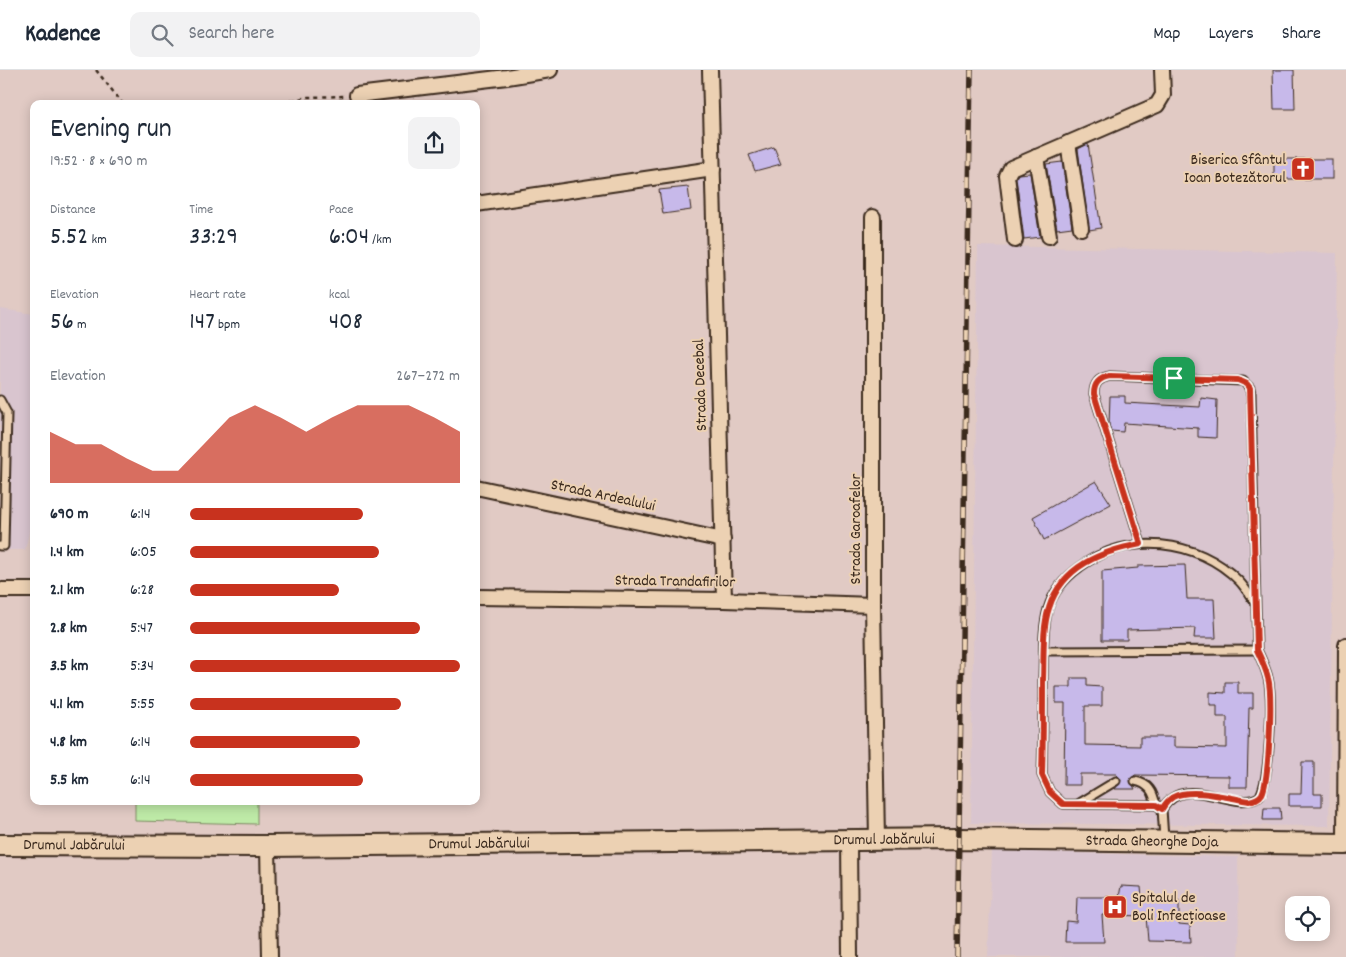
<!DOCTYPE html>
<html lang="en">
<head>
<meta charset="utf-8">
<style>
	body { margin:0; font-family:Dekko,sans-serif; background:#f2f2f3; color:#1f2937; height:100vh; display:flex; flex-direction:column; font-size:19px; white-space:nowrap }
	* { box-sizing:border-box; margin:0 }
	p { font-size:16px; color:#747a83 }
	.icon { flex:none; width:28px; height:28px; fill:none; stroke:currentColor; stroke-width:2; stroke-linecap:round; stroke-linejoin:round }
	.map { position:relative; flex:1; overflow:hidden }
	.sheet { position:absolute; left:30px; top:30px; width:450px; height:705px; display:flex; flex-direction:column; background:#fff; border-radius:10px; box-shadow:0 2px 12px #0003 }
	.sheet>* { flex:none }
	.buttons { position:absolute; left:1285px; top:826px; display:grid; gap:10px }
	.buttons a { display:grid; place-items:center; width:45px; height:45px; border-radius:10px; background:#fff; box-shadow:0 2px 12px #0003; font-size:25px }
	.pin { position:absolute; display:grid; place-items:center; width:42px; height:42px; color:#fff; margin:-21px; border-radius:10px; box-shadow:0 2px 8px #0006 }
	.round { display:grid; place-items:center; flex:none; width:52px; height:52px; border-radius:10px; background:#f2f2f3 }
	.overview { display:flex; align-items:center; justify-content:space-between; height:85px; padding:0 20px }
	h1 { font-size:28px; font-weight:600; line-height:38px }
	.figures { display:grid; grid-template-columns:repeat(3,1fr); gap:8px; height:85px; padding:5px 20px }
	.figures div { display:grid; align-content:center }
	.figures b { font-size:25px; font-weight:600 }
	.figures small { font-size:14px; font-weight:400 }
	.figures p { font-size:14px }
	.chart { height:140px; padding:10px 20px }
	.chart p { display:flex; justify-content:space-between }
	.chart svg { width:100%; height:90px; margin-top:5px; fill:#c8321e; opacity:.7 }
	ul { padding:0 20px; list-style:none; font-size:16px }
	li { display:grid; grid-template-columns:80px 60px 1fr; align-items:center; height:38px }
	li i { height:12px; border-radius:6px; background:#c8321e }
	header { display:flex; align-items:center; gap:30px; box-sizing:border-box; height:70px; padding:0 25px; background:#fff; border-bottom:1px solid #e0e1e3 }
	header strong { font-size:24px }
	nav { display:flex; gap:28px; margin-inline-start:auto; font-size:18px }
	.search { width:350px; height:45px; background:#f2f2f3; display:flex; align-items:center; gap:12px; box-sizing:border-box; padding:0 18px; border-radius:10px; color:#747a83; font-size:19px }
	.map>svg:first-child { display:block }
</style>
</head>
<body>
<header>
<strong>Kadence</strong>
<div class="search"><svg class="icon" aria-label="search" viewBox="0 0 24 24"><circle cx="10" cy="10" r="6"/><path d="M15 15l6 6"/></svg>Search here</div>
<nav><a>Map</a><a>Layers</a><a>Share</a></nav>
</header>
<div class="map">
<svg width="1346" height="887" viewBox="0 0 1346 887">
	<rect width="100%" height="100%" fill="#e1cac4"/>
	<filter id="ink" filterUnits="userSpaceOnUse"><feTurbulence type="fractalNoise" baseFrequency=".02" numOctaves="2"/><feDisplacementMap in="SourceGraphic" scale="10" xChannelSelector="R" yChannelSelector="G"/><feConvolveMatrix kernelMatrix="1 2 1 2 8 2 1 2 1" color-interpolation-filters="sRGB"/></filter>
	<g filter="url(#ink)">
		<g fill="#d9c5cf">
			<polygon points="978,176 1337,183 1329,756 971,753"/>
			<polygon points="0,239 34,244 34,441 25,480 0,480"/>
			<polygon points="992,781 1238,787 1239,887 988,887"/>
		</g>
		<polygon fill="#beeaa7" stroke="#7c8a62" points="135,731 257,731 257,754 135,751"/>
		<g fill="#c7b9ea" stroke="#3b2a1e">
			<polygon points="1273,0 1294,0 1295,39 1274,39"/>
			<polygon points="1088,74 1101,158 1089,160 1078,79"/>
			<polygon points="774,77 781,94 755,101 749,85"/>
			<rect x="1274" y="89" width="58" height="20"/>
			<polygon points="1062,92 1072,157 1057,159 1046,94"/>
			<polygon points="1030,103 1040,167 1024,169 1016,108 1018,104"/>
			<polygon points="688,117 691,140 663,144 659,120"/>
			<polygon points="1110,326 1125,326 1125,333 1200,337 1201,328 1217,330 1216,368 1198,367 1198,358 1124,353 1123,362 1111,361 1109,355"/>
			<polygon points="1096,411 1111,434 1044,470 1033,447"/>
			<polygon points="1185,495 1187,529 1214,529 1216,568 1194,568 1195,558 1127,560 1127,570 1102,570 1102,501 1138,498 1138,496"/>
			<polygon points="1071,608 1087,608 1087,616 1102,617 1102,636 1085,636 1085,675 1140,676 1140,667 1174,667 1174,677 1227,678 1227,647 1217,647 1217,635 1210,635 1210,622 1225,623 1225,612 1238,612 1238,623 1253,623 1253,638 1249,638 1247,717 1229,717 1229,706 1135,705 1130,710 1135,719 1115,719 1121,711 1120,708 1116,704 1080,704 1080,715 1064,715 1065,633 1056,633 1056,617 1071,617"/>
			<polygon points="1302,692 1314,692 1314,724 1322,724 1322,736 1289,736 1289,724 1301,724"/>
			<polygon points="1264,738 1280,738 1281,750 1263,750"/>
			<polygon points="1121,816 1141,817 1142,828 1179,831 1179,854 1190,855 1191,872 1148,871 1146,846 1102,845 1104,872 1065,872 1066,851 1076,852 1077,827 1119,827"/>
		</g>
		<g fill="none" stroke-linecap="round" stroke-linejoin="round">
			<defs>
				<g id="lane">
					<polyline points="0,330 7,343 4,476 0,476"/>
					<path d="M1141,474l-47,-150c0,-11 5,-16 16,-18l133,5 7,7 1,5 6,257c4,9 9,19 11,28 5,20 2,104 -9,119 -27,16 -73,-26 -97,12l2,30"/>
					<polyline points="1044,581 1257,580"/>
					<path d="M1135,711c14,3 18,10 21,24"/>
					<polyline points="1078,734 1116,711"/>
					<path d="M1162,739l-6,-4 -93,-1 -13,-12 -8,-17c1,-33 1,-65 1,-98 1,-22 -1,-47 5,-68 5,-17 18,-32 32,-42 47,-36 118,-28 159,14 6,6 11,15 16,22"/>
				</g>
				<g id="street">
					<polyline points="710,0 724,530"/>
					<polyline points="357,25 507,7 550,0"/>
					<polyline points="1068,73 1081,158"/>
					<polyline points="1036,87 1049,166"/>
					<polyline points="476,134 713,99"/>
					<polyline points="873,147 873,535 877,770"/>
					<polyline points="1015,170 1007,106 1011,98 1157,35 1163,25 1162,0"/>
					<polyline points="476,417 723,470"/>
					<polyline points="0,520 34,520"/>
					<polyline points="476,527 724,530 873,535"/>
					<polyline points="849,770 850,887"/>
					<polyline points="1345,774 1346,575"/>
					<polyline points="268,776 270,887"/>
				</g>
				<g id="secondary">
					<path id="s1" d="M0,775l268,1 690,-7 388,5"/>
				</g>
			</defs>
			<use href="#lane" stroke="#3b2a1e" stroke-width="11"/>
			<use href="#street" stroke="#3b2a1e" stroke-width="18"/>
			<use href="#secondary" stroke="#3b2a1e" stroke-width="24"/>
			<g stroke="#3b2a1e" stroke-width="2.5" stroke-dasharray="4 4" stroke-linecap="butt">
				<polyline points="96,0 123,34"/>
				<polyline points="276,34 308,27 346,26"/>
			</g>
			<use href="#lane" stroke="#ecd1b3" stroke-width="7"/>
			<use href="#street" stroke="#ecd1b3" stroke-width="14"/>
			<use href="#secondary" stroke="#ecd1b3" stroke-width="20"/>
			<defs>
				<polyline id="rail" points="957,887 971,0"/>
			</defs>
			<use href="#rail" stroke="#3b2a1e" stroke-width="5.5"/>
			<use href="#rail" stroke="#ecd1b3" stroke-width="4" stroke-dasharray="11" stroke-linecap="butt"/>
		</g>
	</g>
	<g fill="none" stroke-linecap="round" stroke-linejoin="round" filter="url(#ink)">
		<defs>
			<path id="route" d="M1110,306l128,4 9,4 3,4 7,262c4,9 9,19 11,28 5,17 1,102 -6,116 -3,5 -8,6 -13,7 -20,-3 -58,-14 -76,-4 -5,3 -8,7 -11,12l-6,-4 -93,-1 -13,-12 -8,-17c1,-32 1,-63 1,-95 1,-22 -1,-52 6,-72 13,-42 53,-57 92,-64l-47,-150c0,-11 5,-16 16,-18z"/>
		</defs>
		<use href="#route" stroke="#fff" stroke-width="10"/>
		<use href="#route" stroke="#c8321e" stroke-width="6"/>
	</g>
	<defs>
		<symbol id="church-square" viewBox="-11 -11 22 22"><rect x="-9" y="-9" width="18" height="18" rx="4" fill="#c8321e" stroke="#ecd1b3"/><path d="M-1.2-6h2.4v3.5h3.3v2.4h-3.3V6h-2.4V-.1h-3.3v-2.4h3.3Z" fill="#fff"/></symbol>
		<symbol id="hospital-square" viewBox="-11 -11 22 22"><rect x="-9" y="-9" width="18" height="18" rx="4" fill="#c8321e" stroke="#ecd1b3"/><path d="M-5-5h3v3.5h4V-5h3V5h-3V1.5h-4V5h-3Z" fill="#fff"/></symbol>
	</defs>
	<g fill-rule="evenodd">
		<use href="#church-square" x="1289" y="85" width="28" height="28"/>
		<use href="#hospital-square" x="1101" y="823" width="28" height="28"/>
	</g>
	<g text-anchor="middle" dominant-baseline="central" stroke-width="4" stroke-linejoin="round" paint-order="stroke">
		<g font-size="16" fill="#3b2a1e" stroke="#ecd1b3" text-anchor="end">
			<text x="1286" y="90">Biserica Sfântul<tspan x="1286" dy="18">Ioan Botezătorul</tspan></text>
			<text x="1132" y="828" text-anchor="start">Spitalul de<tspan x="1132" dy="18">Boli Infecțioase</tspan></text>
		</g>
		<g font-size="16" fill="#3b2a1e" stroke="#ecd1b3">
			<text transform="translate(701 315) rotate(-92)">Strada Decebal</text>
			<text transform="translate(603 426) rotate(12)">Strada Ardealului</text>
			<text transform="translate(856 459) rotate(-90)">Strada Garoafelor</text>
			<text transform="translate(675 512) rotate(1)">Strada Trandafirilor</text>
			<text stroke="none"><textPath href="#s1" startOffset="884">Drumul Jabărului</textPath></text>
			<text stroke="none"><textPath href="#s1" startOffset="1152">Strada Gheorghe Doja</textPath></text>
			<text stroke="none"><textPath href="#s1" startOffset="479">Drumul Jabărului</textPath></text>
			<text stroke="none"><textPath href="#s1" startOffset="74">Drumul Jabărului</textPath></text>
		</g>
	</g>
</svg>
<div class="buttons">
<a><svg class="icon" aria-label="locate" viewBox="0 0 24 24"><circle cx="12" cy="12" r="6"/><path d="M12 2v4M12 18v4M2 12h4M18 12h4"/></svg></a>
</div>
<div class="pin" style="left:1174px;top:308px;background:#1e9e55"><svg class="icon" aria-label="arrive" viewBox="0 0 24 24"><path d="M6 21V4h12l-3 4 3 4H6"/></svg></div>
<section class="sheet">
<div class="overview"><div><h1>Evening run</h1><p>19:52 · 8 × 690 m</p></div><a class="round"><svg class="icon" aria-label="share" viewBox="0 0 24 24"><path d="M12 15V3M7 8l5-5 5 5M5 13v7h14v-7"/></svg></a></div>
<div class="figures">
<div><p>Distance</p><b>5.52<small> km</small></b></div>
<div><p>Time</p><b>33:29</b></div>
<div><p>Pace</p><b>6:04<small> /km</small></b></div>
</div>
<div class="figures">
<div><p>Elevation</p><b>56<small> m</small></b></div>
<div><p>Heart rate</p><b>147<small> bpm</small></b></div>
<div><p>kcal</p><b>408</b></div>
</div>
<div class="chart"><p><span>Elevation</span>267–272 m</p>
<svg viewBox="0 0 160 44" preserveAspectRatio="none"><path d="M0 44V19L10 25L20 25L30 32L40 38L50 38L60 25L70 12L80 6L90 12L100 19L110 12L120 6L130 6L140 6L150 12L160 19V44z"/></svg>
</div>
<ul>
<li><b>690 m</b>6:14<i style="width:64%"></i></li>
<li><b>1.4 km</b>6:05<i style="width:70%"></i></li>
<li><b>2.1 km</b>6:28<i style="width:55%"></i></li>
<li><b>2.8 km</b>5:47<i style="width:85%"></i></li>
<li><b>3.5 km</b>5:34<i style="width:100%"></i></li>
<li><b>4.1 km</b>5:55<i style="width:78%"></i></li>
<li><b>4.8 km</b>6:14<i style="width:63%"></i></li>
<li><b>5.5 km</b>6:14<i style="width:64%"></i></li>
</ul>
</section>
</div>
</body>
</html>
